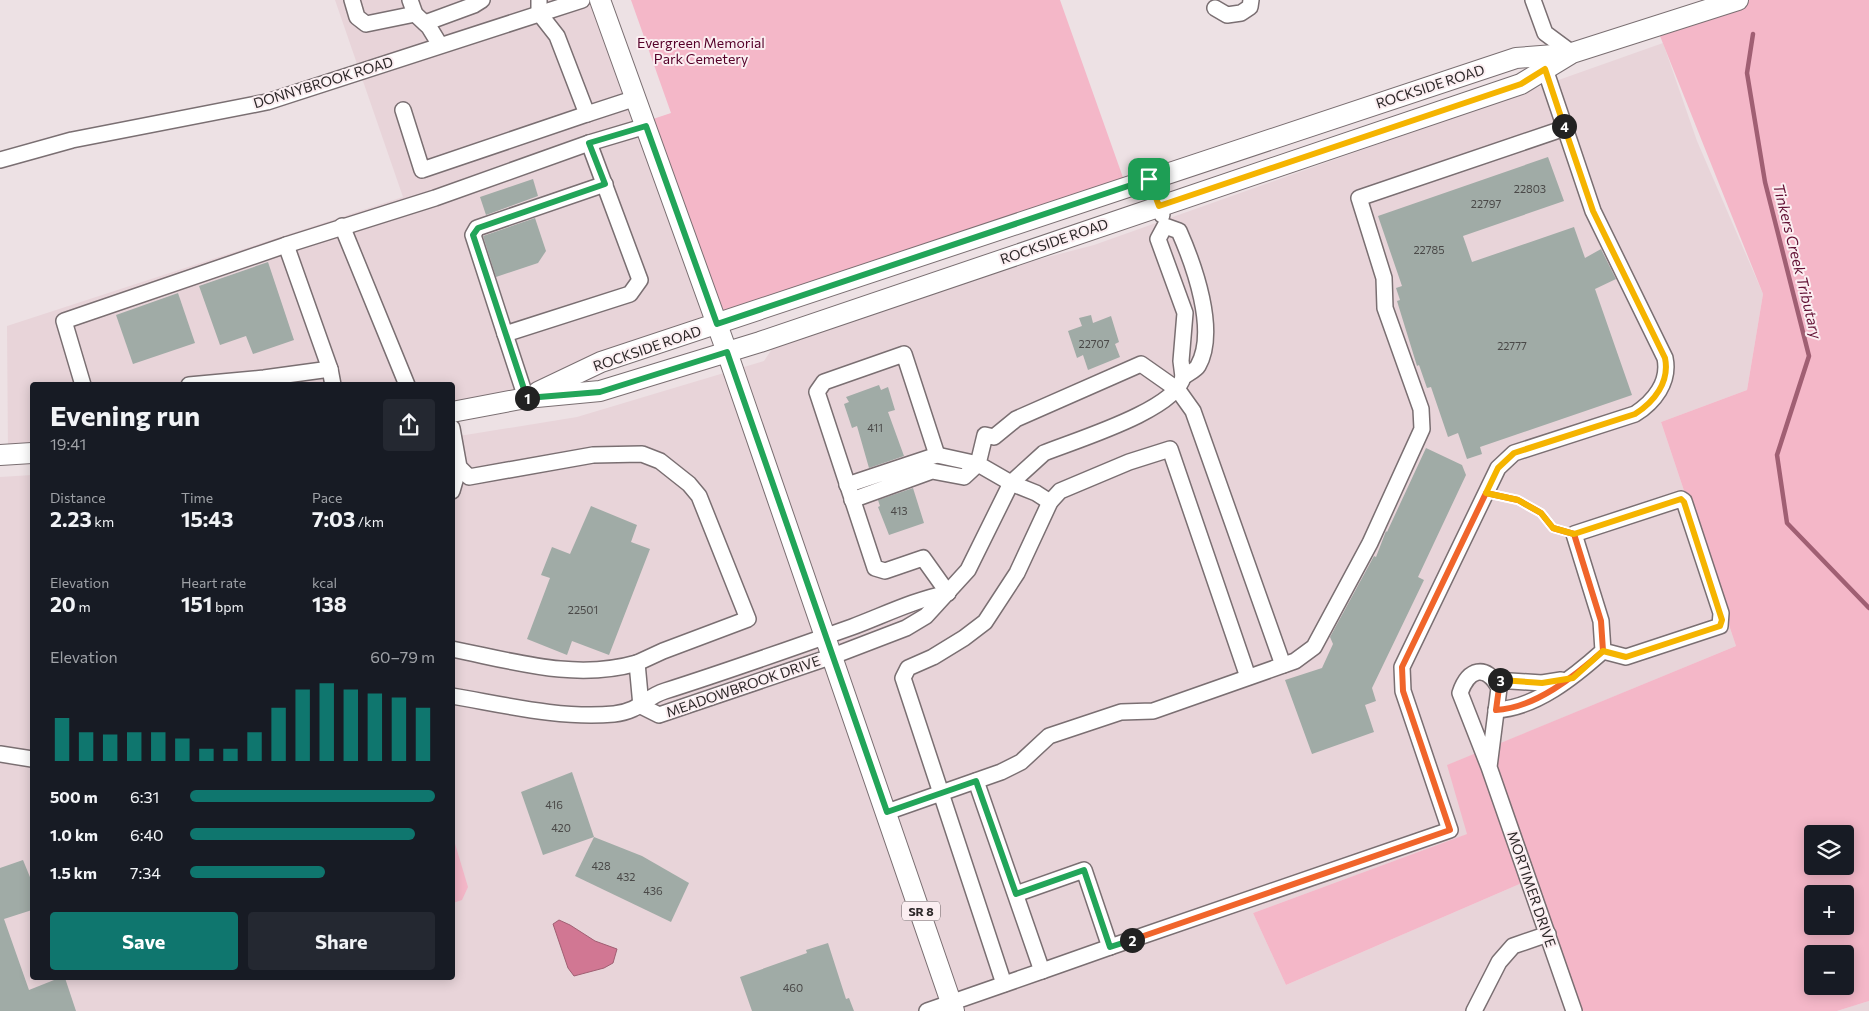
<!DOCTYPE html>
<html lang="en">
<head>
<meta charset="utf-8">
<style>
	body { margin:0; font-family:Commissioner,sans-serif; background:#242831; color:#f1f3f6; height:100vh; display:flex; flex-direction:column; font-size:19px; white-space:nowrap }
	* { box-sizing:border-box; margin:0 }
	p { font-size:16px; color:#9ea1a6 }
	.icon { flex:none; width:28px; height:28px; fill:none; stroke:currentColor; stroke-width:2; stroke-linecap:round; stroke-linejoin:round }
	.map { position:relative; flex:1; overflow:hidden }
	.drawer { position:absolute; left:30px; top:382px; width:425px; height:598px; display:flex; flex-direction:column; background:#171b24; border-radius:5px; box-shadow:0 2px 12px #0003 }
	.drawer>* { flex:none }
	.buttons { position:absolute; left:1804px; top:825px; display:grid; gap:10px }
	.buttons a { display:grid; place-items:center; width:50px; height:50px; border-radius:5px; background:#171b24; box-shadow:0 2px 12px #0003; font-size:25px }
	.pin { position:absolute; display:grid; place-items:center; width:42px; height:42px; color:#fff; margin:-21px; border-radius:10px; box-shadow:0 2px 8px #0006 }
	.km { position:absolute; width:25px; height:25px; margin:-12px; border-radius:50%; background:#222; color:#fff; font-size:14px; line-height:25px; text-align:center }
	.round { display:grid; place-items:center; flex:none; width:52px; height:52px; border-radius:5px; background:#242831 }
	.overview { display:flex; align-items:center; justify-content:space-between; height:85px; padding:0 20px }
	h1 { font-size:28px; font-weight:700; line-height:38px }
	.figures { display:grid; grid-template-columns:repeat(3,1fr); gap:8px; height:85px; padding:5px 20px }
	.figures div { display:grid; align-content:center }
	.figures b { font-size:21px; font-weight:700 }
	.figures small { font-size:14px; font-weight:400 }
	.figures p { font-size:14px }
	.chart { height:140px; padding:10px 20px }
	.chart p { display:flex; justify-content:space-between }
	.chart svg { width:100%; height:90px; margin-top:5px; stroke:#0f766e; stroke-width:6 }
	.action { display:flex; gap:10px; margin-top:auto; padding:10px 20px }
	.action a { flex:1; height:58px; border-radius:5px; background:#0f766e; color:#fff; font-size:20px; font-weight:700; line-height:58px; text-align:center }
	.action a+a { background:#242831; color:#f1f3f6 }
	ul { padding:0 20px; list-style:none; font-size:16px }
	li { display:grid; grid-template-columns:80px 60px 1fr; align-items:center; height:38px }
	li i { height:12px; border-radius:6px; background:#0f766e }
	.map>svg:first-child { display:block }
</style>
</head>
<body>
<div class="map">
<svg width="1869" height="1011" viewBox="0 0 1869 1011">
	<rect width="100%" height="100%" fill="#ede1e4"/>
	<g fill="#e8d4d9">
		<polygon points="335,0 600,0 717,324 526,398 453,412 452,385 32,385 32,453 8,455 7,326 403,197"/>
		<polygon points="1663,43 1697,141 1763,294 1747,390 1661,422 1736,646 1448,765 1468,834 1253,913 1286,985 1529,880 1574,1011 0,1011 0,477 32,475 32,978 452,978 453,437 577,417 764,361 772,349 804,336 1025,263 1094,245"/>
		<polygon points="1869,1001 1869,1011 1837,1011"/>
	</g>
	<g fill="#f4b7c8" fill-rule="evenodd">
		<polygon points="631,0 1060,0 1126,186 717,324 644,122 671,113"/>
		<path d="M1738,0h131v1001l-32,10h-263l-45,-131 -243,105 -33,-72 214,-79 -20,-69 289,-119 -75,-224 86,-32 16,-96 -107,-268zM1812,834h33v32h-33zM1812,894h33v32h-33zM1812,954h33v32h-33z"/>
		<polygon points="453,837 468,887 462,900 453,903"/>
	</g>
	<polygon fill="#d17793" stroke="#a05f73" points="559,920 570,925 595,941 617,949 613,963 604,968 574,976 568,968 553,924"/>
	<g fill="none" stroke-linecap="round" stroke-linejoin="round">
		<polyline stroke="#a05f73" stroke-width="4.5" points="1753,34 1747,73 1765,182 1809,356 1777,455 1787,523 1869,608"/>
	</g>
	<g fill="#a0aba6">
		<polygon points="1548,157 1564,201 1463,236 1472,262 1574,227 1585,258 1601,249 1616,279 1595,289 1632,395 1480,447 1482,454 1467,459 1458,433 1448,437 1431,387 1427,388 1419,365 1417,366 1397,301 1400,300 1396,288 1402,286 1378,216"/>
		<polygon points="533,179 538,196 486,215 480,197"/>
		<polygon points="535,218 546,251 538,263 496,277 483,236"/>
		<polygon points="268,262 294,340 253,354 246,336 220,345 199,286"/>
		<polygon points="178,293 195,343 133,364 116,315"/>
		<polygon points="1091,315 1093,323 1111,316 1119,342 1115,344 1120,357 1088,370 1083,355 1077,358 1068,331 1082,326 1079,318"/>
		<polygon points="879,385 881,390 888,387 895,410 888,412 904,456 869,468 857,426 852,428 844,404 849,402 846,397"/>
		<polygon points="1426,448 1462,465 1466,475 1418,577 1424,580 1372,688 1376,701 1365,705 1374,732 1312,754 1285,680 1322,668 1333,644 1330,637 1374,556 1376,557 1386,531 1387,532"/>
		<polygon points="913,488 924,523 889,535 878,507 880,506 878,500"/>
		<polygon points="591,506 637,525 631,542 650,549 609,655 572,641 567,655 527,639 550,578 541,575 552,547 570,554"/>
		<polygon points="572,772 594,837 543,855 521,792"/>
		<polygon points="594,837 642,856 689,883 671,922 575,876"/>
		<polygon points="23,860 32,882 32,910 4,919 29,990 59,978 65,978 76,1011 0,1011 0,868"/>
		<polygon points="828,943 846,999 849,998 854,1011 752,1011 740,977 807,953 806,950"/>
	</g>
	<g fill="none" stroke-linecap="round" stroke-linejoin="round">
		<defs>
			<g id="minor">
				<polyline points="352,0 357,17 366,24 415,14"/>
				<polyline points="410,0 415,14 429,27 440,45"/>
				<polyline points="539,0 539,13 557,36 587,114 636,98"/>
				<polyline points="1533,0 1545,33 1572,53"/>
				<polyline points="1215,8 1227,15 1241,13 1250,7 1251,0"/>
				<polyline points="425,23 474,5 482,0"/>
				<polyline points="403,110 422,170 587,114"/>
				<polyline points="0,160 72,140 267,102 582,0"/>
				<polyline points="1149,179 1162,215"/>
				<polyline points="342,226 407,385"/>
				<path d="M1165,226l14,5c15,34 39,100 19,135 -2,4 -11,8 -15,11l-2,-16 4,-48 -27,-74z"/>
				<polyline points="286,245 435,198 589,143 646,126"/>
				<polyline points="505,334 473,235 477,228 605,184"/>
				<polyline points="83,385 64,321 286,245 330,369 333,385"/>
				<polyline points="189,385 264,378 330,369"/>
				<polyline points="526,398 505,334 630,294 640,280 589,143"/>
				<polyline points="452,428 459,467 469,477 593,455 642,454 660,461 689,484 699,496 748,619 663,651 637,663"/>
				<polyline points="937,455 904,354 824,382 817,392 875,568 885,571 923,558 948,593"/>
				<polyline points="847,485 937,455 978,464 964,477 932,471 852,500"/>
				<polyline points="452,491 459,467"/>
				<polyline points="1050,502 1036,493 1011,483 978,464 985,435 994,437 1016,419 1141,364 1178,390 1193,411 1283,665"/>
				<path d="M452,649c61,12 123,32 185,14l4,43"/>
				<polyline points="1495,680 1542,683 1561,680"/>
				<path d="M452,696c53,9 109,23 162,18 27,-3 31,-17 51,-23 63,-20 125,-42 187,-64 32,-12 62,-27 96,-34"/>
				<path d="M641,706l18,9 174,-59 73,-28 20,-12 42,-46 43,-87 33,-30c32,-13 132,-43 139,-76"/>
				<path d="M1496,710c40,-2 79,-34 107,-59l-2,-30 -27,-87 107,-35 3,2 37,112 -1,13 -94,31 -23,-6"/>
				<polyline points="0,754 32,759"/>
				<path d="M1489,767l10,-79c-13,-25 -31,-19 -39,5l29,74 85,244"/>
				<polyline points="887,812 1001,772 1021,762 1049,736 1121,712 1153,711 1295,661 1314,647 1370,543 1422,429 1421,409 1385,308 1384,278 1359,198 1565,128 1545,69"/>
				<polyline points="1016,894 1084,870 1110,947 1042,971"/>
				<path d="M1110,947l340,-117 -47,-139 -1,-24 96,-199 16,-15 121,-39c19,-12 35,-32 30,-56l-72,-147 -28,-83"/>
				<polyline points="1004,984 903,678 908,668 933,657 964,638 985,622 1017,573 1050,502 1060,491 1129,462 1170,449 1248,677"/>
				<polyline points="927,1011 1042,971 976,781"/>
				<polyline points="1474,1011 1499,962 1513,946 1548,934"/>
			</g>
			<g id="major">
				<polyline points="600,0 727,352 954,1011"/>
				<polyline points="538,392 601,362 1516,58 1567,54"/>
				<polyline points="452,412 526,398 600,391 760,342 1521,84 1572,53 1738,0"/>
				<polyline points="0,455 32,453"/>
			</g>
		</defs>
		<use href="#minor" stroke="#7a6f72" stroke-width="18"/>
		<use href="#major" stroke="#7a6f72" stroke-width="22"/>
		<path stroke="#91888a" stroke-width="2.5" stroke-dasharray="1 4" stroke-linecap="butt" d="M1500,496c14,3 29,7 41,17 8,7 9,14 20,17"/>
		<use href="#minor" stroke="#fff" stroke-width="15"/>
		<use href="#major" stroke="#fff" stroke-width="20"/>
	</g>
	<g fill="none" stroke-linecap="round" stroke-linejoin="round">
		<defs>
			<polyline id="split-1" points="527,398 473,235 478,228 605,184 589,143 646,126 717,324 1149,179"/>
			<polyline id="split-2" points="527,398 600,392 727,352 887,812 976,781 1016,894 1084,870 1110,947 1132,940"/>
			<path id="split-3" d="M1132,940l318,-110 -47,-139 -1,-24 84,-174 32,7 23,13 12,15 21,6 27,87 2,30c-28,25 -68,57 -107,59l3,-22 -4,-8h5"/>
			<path id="split-4" d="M1500,680l42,3 31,-5 30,-27 23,6 94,-31 2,-6 -38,-118 -3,-3 -107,35 -21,-6 -12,-15 -23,-13 -32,-7 12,-25 16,-15 121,-39c19,-12 35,-32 30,-56l-72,-147 -29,-85"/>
			<polyline id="split-5" points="1149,179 1159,206 1521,84 1545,69 1564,126"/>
		</defs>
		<use href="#split-1" stroke="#fff" stroke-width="10"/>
		<use href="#split-2" stroke="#fff" stroke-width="10"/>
		<use href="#split-3" stroke="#fff" stroke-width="10"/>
		<use href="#split-4" stroke="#fff" stroke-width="10"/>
		<use href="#split-5" stroke="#fff" stroke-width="10"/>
		<use href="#split-1" stroke="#22a559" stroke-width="6"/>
		<use href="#split-2" stroke="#22a559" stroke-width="6"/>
		<use href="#split-3" stroke="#f0652b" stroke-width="6"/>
		<use href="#split-4" stroke="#f5b400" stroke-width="6"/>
		<use href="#split-5" stroke="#f5b400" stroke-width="6"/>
	</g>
	<g text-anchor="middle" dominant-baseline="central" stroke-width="4" stroke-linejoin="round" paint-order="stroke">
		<g font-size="11" fill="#4a4948">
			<text x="1530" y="188">22803</text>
			<text x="1486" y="203">22797</text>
			<text x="1429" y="249">22785</text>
			<text x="1094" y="343">22707</text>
			<text x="1512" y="345">22777</text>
			<text x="875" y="427">411</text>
			<text x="899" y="510">413</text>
			<text x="583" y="609">22501</text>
			<text x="554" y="804">416</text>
			<text x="561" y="827">420</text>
			<text x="601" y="865">428</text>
			<text x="626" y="876">432</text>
			<text x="653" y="890">436</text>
			<text x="793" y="987">460</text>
		</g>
		<rect fill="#fbeef1" stroke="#6b6365" stroke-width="1" x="902" y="901.5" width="38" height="19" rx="4"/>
		<g font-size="12" font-weight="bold" fill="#2d2829">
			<text x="921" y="911">SR 8</text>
		</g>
		<g font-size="14" fill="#550129" stroke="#fbeef1">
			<text x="701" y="42">Evergreen Memorial<tspan x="701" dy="16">Park Cemetery</tspan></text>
		</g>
		<g font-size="14" fill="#2d2829" stroke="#fbeef1">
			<text transform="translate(323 82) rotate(-17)">DONNYBROOK ROAD</text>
			<text transform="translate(1430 86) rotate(-18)">ROCKSIDE ROAD</text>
			<text transform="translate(1054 241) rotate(-19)">ROCKSIDE ROAD</text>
			<text transform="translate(647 348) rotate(-19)">ROCKSIDE ROAD</text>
			<text transform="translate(743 686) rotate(-19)">MEADOWBROOK DRIVE</text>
			<text transform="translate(1532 889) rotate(71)">MORTIMER DRIVE</text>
		</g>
		<g font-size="15" font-style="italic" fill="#621134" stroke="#fbeef1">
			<text transform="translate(1798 261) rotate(76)">Tinkers Creek Tributary</text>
		</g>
	</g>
</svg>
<div class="buttons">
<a><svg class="icon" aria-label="layers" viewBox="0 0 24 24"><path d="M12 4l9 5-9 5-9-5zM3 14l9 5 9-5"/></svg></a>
<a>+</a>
<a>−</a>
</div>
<div class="pin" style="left:1149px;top:179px;background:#1e9e55"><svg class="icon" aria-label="arrive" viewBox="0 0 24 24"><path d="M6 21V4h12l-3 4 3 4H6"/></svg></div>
<b class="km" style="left:527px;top:398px">1</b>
<b class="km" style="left:1132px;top:940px">2</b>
<b class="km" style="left:1500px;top:680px">3</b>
<b class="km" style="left:1564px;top:126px">4</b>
<section class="drawer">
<div class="overview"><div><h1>Evening run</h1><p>19:41</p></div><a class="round"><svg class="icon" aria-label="share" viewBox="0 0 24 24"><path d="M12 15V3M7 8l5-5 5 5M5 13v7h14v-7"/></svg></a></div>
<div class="figures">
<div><p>Distance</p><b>2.23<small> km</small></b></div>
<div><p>Time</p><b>15:43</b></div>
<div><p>Pace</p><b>7:03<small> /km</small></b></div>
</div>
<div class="figures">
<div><p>Elevation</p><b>20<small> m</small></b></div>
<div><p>Heart rate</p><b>151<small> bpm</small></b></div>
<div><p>kcal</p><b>138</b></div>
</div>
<div class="chart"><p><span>Elevation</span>60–79 m</p>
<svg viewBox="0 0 160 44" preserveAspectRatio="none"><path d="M5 44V23M15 44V30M25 44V31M35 44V30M45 44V30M55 44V33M65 44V38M75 44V38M85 44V30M95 44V18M105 44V9M115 44V6M125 44V9M135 44V11M145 44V13M155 44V18"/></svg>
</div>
<ul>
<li><b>500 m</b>6:31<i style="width:100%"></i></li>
<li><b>1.0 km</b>6:40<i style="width:92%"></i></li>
<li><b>1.5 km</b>7:34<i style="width:55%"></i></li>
</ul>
<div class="action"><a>Save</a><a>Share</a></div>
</section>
</div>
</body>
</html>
